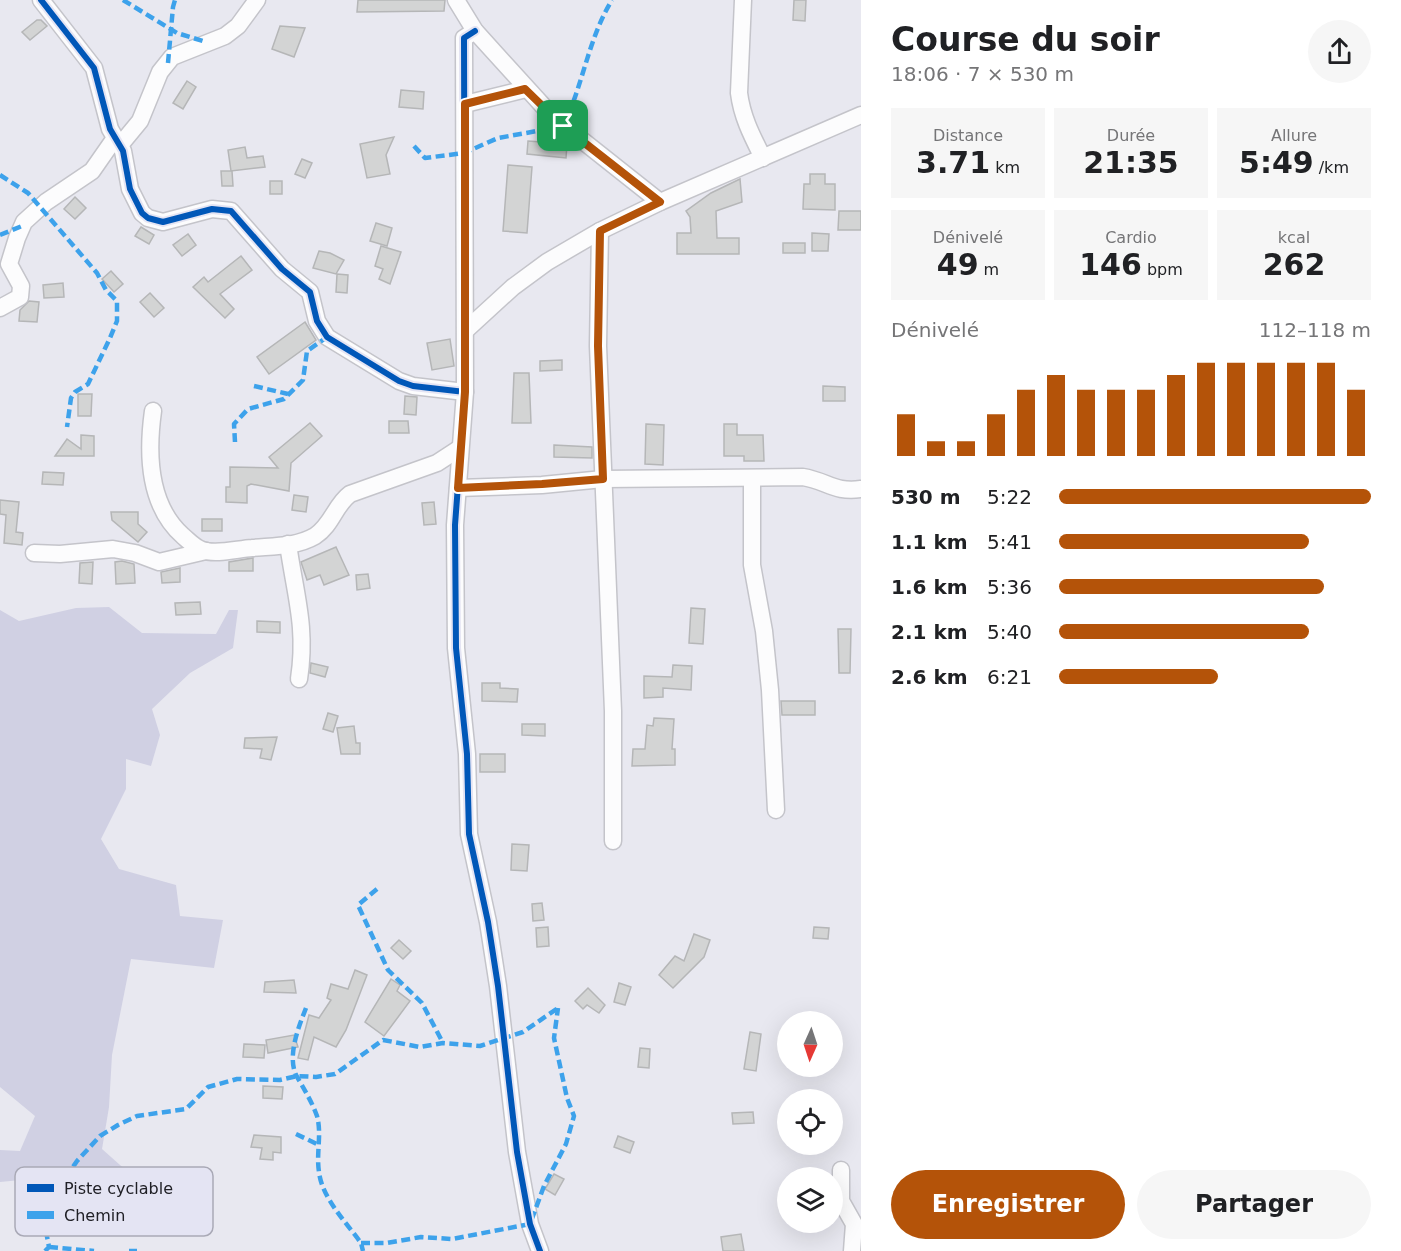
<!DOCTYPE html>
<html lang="fr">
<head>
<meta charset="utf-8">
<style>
	body { margin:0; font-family:"DejaVu Sans",sans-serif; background:#f6f6f6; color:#202124; height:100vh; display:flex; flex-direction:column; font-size:22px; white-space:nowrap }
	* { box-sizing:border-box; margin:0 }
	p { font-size:20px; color:#757577 }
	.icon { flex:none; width:33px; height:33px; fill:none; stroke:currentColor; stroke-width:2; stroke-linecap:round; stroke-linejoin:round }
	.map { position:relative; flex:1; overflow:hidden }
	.panel { display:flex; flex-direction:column; background:#fff; width:540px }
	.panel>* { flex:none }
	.needle { width:39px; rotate:183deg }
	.controls { position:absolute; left:777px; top:1011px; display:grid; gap:12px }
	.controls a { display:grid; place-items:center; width:66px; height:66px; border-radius:50%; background:#fff; box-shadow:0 6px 24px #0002; font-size:30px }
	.pin { position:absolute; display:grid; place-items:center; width:51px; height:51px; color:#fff; margin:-26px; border-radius:12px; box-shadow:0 3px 9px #0006 }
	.round { display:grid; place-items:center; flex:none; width:63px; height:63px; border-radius:32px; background:#f6f6f6 }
	.summary { display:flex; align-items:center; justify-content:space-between; height:102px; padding:0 30px }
	h1 { font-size:33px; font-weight:700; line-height:45px }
	.metrics { display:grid; grid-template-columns:repeat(3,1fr); gap:9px; height:102px; padding:6px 30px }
	.metrics div { display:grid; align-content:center; border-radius:0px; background:#f6f6f6; text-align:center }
	.metrics b { font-size:30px; font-weight:700 }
	.metrics small { font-size:16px; font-weight:400 }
	.metrics p { font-size:16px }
	.chart { height:168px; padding:12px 30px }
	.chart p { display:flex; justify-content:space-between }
	.chart svg { width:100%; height:108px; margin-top:6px; stroke:#b45309; stroke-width:6 }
	.button { display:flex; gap:12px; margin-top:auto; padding:12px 30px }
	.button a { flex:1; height:69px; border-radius:36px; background:#b45309; color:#fff; font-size:24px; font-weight:700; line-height:69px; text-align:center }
	.button a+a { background:#f6f6f6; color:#202124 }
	ul { padding:0 30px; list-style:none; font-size:20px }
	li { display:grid; grid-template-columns:96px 72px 1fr; align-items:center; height:45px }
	li i { height:15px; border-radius:8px; background:#b45309 }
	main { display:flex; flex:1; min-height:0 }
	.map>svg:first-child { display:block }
</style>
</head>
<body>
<main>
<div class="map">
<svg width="861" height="1251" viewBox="0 0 861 1251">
	<rect width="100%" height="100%" fill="#e8e8f0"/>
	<polygon fill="#d0d0e3" points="109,607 142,633 216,634 229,610 238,610 233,648 190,673 152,709 160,735 151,766 126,759 126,789 101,839 119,869 176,885 180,916 223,920 214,968 131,959 112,1055 109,1107 102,1149 138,1181 113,1218 75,1189 54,1213 21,1180 0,1182 0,1150 20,1151 35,1116 0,1087 0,610 19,621 76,608"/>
	<g fill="#d3d4d4" stroke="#b5b6b7" stroke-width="1.5">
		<polygon points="358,0 445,0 444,11 357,12"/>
		<polygon points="794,0 806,0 805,21 793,20"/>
		<polygon points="37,20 41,20 47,26 30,40 22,32"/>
		<polygon points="280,26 305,28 294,57 272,49"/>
		<polygon points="187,81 196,87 183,109 173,103"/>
		<polygon points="401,90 424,92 423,109 399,107"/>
		<polygon points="394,137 386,155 390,174 367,178 360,144"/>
		<polygon points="528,141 567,144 566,158 527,154"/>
		<polygon points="245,147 247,158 263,156 265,167 231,171 228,150"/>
		<polygon points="302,159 312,163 305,178 295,174"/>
		<polygon points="508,165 532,167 527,233 503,231"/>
		<polygon points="221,171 232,171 233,186 222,186"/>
		<polygon points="810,174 825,174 825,184 835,184 835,210 803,209 804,184 810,184"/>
		<polygon points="740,179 742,202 716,211 717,238 739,238 739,254 677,254 677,233 691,233 690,217 686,211 711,193"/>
		<rect x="270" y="181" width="12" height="13"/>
		<polygon points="75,197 86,208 75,219 64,209"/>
		<polygon points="839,211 861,211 861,230 838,230"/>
		<polygon points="376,223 392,228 387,246 370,241"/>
		<polygon points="141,227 154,235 149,244 135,236"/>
		<polygon points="812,233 829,234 828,251 812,251"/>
		<polygon points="188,234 196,245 182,256 173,245"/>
		<rect x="783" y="243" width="22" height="10"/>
		<polygon points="381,246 401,252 390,284 379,279 383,269 375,266"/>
		<polygon points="319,251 330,253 344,260 336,274 313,268"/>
		<polygon points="241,256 252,270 220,294 234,309 225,318 193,287 204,277 208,282"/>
		<polygon points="111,271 123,284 114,292 102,279"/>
		<polygon points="337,274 348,275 347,293 336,292"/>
		<polygon points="63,283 64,297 44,298 43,285"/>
		<polygon points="150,293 164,308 154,317 140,302"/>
		<polygon points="29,301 39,302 37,322 19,321 20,310"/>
		<polygon points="305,322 316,340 269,374 257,357"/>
		<polygon points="450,339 454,366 432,370 427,343"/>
		<polygon points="562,360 562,370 540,371 540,361"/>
		<polygon points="514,373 529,373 531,423 512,423"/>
		<polygon points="823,386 845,387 845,401 823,401"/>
		<polygon points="78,394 92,394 91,416 78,416"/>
		<polygon points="405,396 417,397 416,415 404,414"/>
		<polygon points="389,421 408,421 409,433 389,433"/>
		<polygon points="310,423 322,436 291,463 289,491 251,484 247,486 247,503 226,502 226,487 230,487 230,467 278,468 269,457"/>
		<polygon points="646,424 664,425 663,465 645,464"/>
		<polygon points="724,424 737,424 737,435 763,435 764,461 744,461 744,456 724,456"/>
		<polygon points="81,435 94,436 94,456 55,456 67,439 81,449"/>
		<polygon points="554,445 592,447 592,458 554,457"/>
		<polygon points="43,472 64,473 63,485 42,484"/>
		<polygon points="294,495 308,497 306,512 292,510"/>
		<polygon points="0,500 19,502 16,532 23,533 22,545 4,543 6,515 0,514"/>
		<polygon points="434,502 436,524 424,525 422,503"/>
		<polygon points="111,512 138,512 138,524 147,532 138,542 112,520"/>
		<rect x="202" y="519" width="20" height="12"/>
		<polygon points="336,547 349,575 324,585 320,575 307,580 301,562"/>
		<polygon points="253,558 253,571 229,571 229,562"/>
		<polygon points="122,561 134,564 135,583 116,584 115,562"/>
		<polygon points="93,562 92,584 79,583 80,563"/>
		<polygon points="180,568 180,582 162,583 161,572"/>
		<polygon points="368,574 370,588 357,590 356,575"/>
		<polygon points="200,602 201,614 176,615 175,603"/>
		<polygon points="691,608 705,609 703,644 689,643"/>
		<polygon points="257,621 280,622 280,633 257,632"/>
		<polygon points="838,629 851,629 850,673 839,673"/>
		<polygon points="311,663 328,667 325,677 310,673"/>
		<polygon points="673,665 692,666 691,690 663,688 663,697 644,698 644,676 672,677"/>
		<polygon points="482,683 500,683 500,688 518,689 517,702 482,701"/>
		<polygon points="781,701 815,701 815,715 782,715"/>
		<polygon points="328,713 338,716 333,732 323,729"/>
		<polygon points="654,718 674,719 672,749 675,749 675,765 632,766 633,749 645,749 647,725 653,726"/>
		<polygon points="522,724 545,724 545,736 522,735"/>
		<polygon points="354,726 356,743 360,743 360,754 341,754 337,728"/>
		<polygon points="277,737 271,760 260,758 262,749 244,748 245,738"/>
		<rect x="480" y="754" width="25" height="18"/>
		<polygon points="512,844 529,845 527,871 511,870"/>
		<polygon points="542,903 544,920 533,921 532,904"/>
		<polygon points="548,927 549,946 537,947 536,928"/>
		<polygon points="814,927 829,928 828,939 813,938"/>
		<polygon points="694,934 710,940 704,957 673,988 659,975 675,956 684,961"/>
		<polygon points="399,940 411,951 403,959 391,948"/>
		<polygon points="355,970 367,975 346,1030 336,1047 314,1037 308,1060 298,1058 309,1015 319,1018 331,1000 327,998 331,984 348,989"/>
		<polygon points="391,979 400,985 397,991 410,1001 384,1036 365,1022"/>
		<polygon points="294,980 296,993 264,992 265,982"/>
		<polygon points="619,983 631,987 625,1005 614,1002"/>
		<polygon points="588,988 605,1005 599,1013 587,1005 583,1009 575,1001"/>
		<polygon points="750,1032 761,1034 756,1071 744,1069"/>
		<polygon points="294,1035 298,1047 268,1053 266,1040"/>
		<polygon points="244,1044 265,1045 264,1058 243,1057"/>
		<polygon points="640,1048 650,1049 649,1068 638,1067"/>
		<polygon points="263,1086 283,1087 282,1099 263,1098"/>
		<polygon points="753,1112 754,1123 733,1124 732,1113"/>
		<polygon points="254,1135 281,1137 281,1153 273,1152 273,1160 260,1159 262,1148 251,1147"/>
		<polygon points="618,1136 634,1142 630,1153 614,1147"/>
		<polygon points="554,1174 564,1179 555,1195 545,1189"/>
		<polygon points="741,1234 744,1251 723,1251 721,1237"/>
	</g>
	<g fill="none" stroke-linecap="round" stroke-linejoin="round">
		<defs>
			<g id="minor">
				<polyline points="41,0 94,68 110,129 123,151 130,189 142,213 148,218 163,222 212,209 231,211 282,269 310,292 317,321 327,337 399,381 413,386 465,392"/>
				<polyline points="456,0 475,31 554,118 660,202"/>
				<path d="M743,0l-4,93c3,24 13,43 24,65"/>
				<polyline points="475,31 464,38 465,392 455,525 456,648 467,754 469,834 488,922 498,986 517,1152 530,1224 540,1251"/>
				<polyline points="465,104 526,89"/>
				<polyline points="121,144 140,121 160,72 172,57 225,36 238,26 257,0"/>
				<polyline points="600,231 598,346 613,711 613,841"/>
				<polyline points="0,308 20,297 21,286 9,264 17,238 24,222 46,202 92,171 115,138"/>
				<polyline points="466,330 513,287 547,262 600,231 660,202 861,115"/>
				<path d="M153,411c-6,43 -5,94 30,125 6,5 11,11 19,14 14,5 35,-1 50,-2 21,-2 44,-1 63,-12 17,-11 20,-31 35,-42l87,-31 23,-15"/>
				<polyline points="752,479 752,565 764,631 770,690 776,810"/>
				<path d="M458,488l84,-3 61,-6 200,-2c24,4 32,16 58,12"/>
				<path d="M288,544c7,50 19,83 11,135"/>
				<polyline points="34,553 60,554 113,549 135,553 159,562 206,551"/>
				<polyline points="841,1170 841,1201 854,1224 852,1251"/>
			</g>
		</defs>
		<use href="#minor" stroke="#c4c4ca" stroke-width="19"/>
		<use href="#minor" stroke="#fcfcfd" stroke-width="16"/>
		<g stroke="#3da2eb" stroke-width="4.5" stroke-dasharray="9 4.5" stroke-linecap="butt">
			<polyline points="123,0 177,33 206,42"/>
			<polyline points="168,63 173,7 175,0"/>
			<path d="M563,126c20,-40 25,-87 49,-126"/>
			<polyline points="414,146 425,158 464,153 498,138 537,131 551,126 554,118"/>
			<polyline points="0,175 28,193 97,273 106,290 117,301 117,321 110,338 88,384 75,392 71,398 67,427"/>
			<polyline points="0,235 22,226"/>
			<polyline points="254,386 288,394"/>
			<polyline points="235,442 234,424 248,409 284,399 303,380 307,351 327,337"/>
			<polyline points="377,889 358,905 388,970 422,1003 443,1043"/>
			<path d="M306,1008c-7,18 -19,47 -10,67 7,12 16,27 21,41 5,18 -1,37 2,56 3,26 27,50 42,71l2,8"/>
			<polyline points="296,1134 319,1145"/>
			<polyline points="361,1243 387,1243 421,1237 452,1239 530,1224 544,1186 566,1144 574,1116 567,1098 554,1038 558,1008"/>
			<polyline points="49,1247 94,1251"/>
			<polyline points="45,1251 49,1247 44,1221 55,1204 60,1186 77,1161 100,1136 118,1125 137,1116 186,1109 208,1087 237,1079 280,1080 297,1076 316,1077 335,1074 383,1040 420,1047 443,1043 480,1046 523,1032 558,1008"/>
			<polyline points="129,1251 137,1251"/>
		</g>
		<defs>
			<g id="cycleway">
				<polyline points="41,0 94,68 110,129 123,151 130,189 142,213 148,218 163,222 212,209 231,211 282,269 310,292 317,321 327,337 399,381 413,386 465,392"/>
				<polyline points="475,31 464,38 465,392 455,525 456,648 467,754 469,834 488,922 498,986 517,1152 530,1224 540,1251"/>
			</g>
		</defs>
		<use href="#cycleway" stroke="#e4e4f3" stroke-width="10"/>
		<use href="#cycleway" stroke="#0057b8" stroke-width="6"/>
	</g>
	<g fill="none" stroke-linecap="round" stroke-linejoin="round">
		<defs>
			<polygon id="route" points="525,89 563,126 660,202 600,231 598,346 603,479 542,484 458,488 465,392 465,104"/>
		</defs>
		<use href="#route" stroke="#fff" stroke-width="12"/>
		<use href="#route" stroke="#b45309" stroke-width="8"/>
	</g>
	<rect x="15" y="1167" width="198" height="69" rx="9" fill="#e4e4f3" stroke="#a9a9b6" stroke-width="1.5"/>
	<rect x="27" y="1184" width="27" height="8" fill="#0057b8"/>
	<rect x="27" y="1211" width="27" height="8" fill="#3da2eb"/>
	<g font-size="16" fill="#202026">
		<text x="64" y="1194">Piste cyclable</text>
		<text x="64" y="1221">Chemin</text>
	</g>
</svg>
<div class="controls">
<a><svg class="needle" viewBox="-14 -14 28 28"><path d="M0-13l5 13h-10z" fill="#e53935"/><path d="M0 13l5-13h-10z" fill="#757577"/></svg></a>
<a><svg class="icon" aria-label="locate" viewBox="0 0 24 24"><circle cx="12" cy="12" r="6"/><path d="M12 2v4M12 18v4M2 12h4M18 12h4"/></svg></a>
<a><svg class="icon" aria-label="layers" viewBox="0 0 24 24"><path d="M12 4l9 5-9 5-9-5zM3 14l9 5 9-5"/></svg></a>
</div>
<div class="pin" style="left:563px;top:126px;background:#1e9e55"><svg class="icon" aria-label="arrive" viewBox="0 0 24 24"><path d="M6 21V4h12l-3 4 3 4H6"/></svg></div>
</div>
<section class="panel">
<div class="summary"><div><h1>Course du soir</h1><p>18:06 · 7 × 530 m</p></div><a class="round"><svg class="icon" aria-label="share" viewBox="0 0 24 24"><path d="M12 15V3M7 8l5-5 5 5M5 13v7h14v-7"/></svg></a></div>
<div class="metrics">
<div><p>Distance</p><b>3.71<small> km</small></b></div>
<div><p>Durée</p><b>21:35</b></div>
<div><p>Allure</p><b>5:49<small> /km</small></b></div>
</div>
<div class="metrics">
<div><p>Dénivelé</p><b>49<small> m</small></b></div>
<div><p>Cardio</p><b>146<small> bpm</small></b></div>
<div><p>kcal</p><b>262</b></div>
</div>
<div class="chart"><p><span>Dénivelé</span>112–118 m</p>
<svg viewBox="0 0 160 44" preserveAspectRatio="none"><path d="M5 44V27M15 44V38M25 44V38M35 44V27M45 44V17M55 44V11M65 44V17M75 44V17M85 44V17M95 44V11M105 44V6M115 44V6M125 44V6M135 44V6M145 44V6M155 44V17"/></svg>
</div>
<ul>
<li><b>530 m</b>5:22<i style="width:100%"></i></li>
<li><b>1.1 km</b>5:41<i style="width:80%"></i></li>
<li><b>1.6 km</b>5:36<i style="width:85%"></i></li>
<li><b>2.1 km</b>5:40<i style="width:80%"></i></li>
<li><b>2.6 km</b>6:21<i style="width:51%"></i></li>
</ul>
<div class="button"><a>Enregistrer</a><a>Partager</a></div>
</section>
</main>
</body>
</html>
